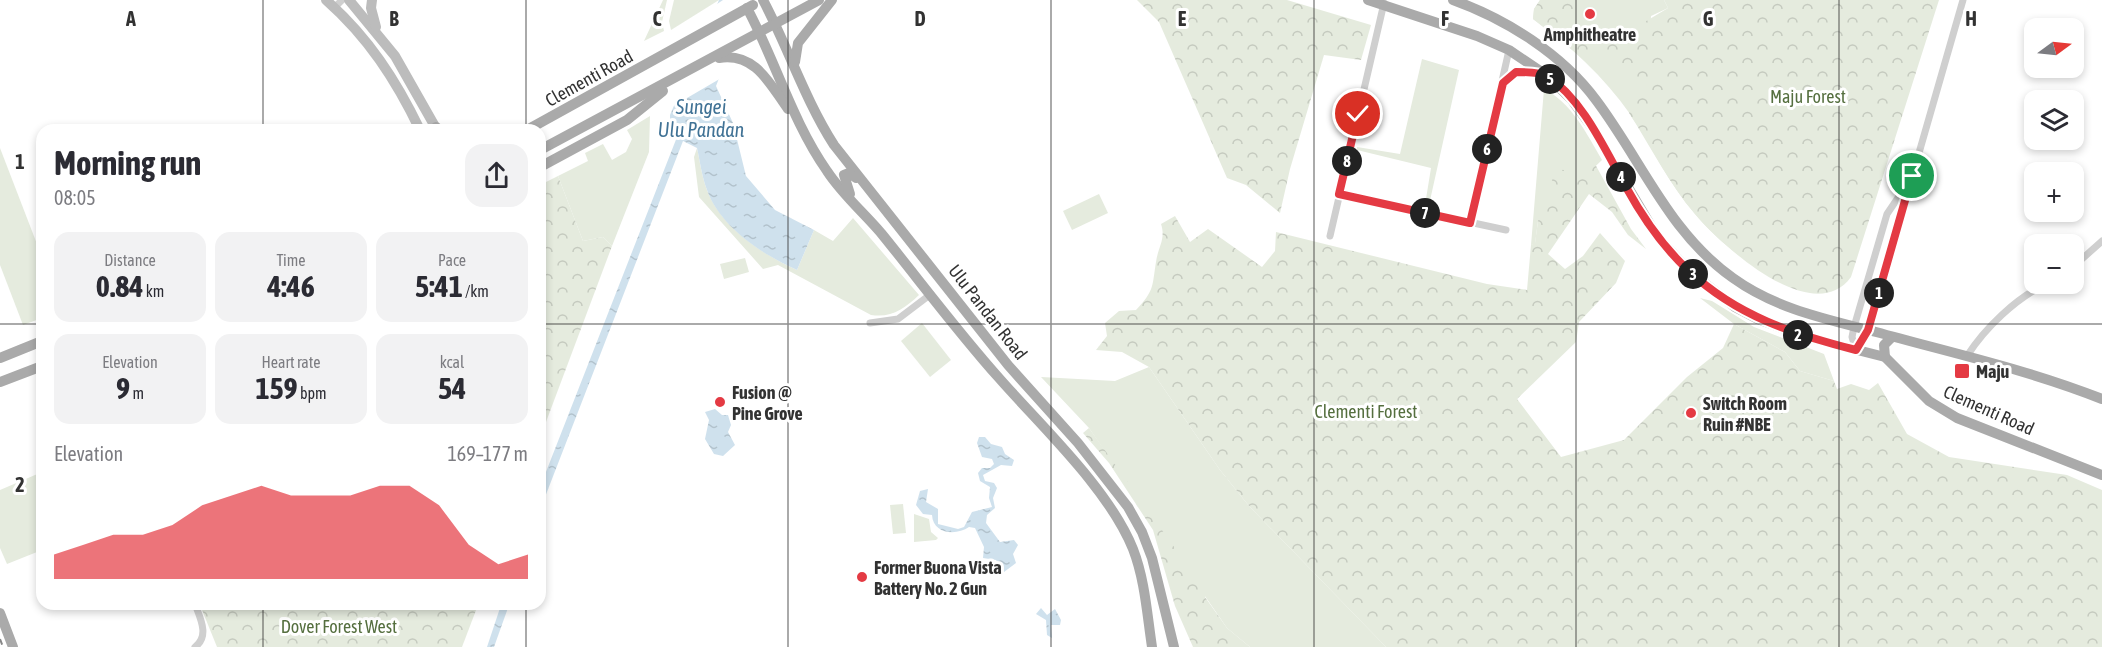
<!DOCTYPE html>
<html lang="en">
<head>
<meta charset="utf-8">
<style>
	body { margin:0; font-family:"Asap Condensed",sans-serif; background:#f2f2f3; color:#2b2b33; height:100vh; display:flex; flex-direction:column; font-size:22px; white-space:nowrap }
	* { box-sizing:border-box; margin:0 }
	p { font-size:20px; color:#7c7c81 }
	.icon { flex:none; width:33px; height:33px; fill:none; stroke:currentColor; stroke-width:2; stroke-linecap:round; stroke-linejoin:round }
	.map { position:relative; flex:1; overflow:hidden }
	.drawer { position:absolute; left:36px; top:124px; width:510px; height:486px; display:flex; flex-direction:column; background:#fff; border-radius:18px; box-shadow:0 3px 9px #0003 }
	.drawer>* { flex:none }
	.needle { width:39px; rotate:75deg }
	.controls { position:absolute; left:2024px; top:18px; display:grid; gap:12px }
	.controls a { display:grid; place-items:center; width:60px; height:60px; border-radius:12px; background:#fff; box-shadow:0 3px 9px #0003; font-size:30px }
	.pin { position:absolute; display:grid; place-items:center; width:51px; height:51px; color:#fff; margin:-26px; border:3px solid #fff; border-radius:50%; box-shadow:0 2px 6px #0007 }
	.km { position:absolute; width:30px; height:30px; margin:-15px; border-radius:50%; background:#222; color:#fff; font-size:16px; line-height:30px; text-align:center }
	.round { display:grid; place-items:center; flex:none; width:63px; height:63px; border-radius:18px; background:#f2f2f3 }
	.headline { display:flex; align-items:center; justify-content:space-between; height:102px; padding:0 18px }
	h1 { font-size:33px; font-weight:700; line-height:45px }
	.figures { display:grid; grid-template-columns:repeat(3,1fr); gap:9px; height:102px; padding:6px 18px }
	.figures div { display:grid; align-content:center; border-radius:15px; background:#f2f2f3; text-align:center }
	.figures b { font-size:30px; font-weight:700 }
	.figures small { font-size:16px; font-weight:400 }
	.figures p { font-size:16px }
	.chart { height:168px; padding:12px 18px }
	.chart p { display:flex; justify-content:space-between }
	.chart svg { width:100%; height:108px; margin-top:6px; fill:#e43a43; opacity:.7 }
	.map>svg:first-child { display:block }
</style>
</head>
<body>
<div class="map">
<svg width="2102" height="647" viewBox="0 0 2102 647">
	<defs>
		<pattern id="forest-crowns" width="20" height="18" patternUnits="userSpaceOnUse" patternTransform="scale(1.5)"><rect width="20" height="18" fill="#e5ebde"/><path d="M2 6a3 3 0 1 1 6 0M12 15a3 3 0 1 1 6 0" fill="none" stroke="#c5cabf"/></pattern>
		<pattern id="water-ripples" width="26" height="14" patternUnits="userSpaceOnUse" patternTransform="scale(1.5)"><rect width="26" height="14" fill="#cfe1ed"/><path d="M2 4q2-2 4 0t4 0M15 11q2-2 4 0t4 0" fill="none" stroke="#b2c2cc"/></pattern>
	</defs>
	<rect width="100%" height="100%" fill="#fff"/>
	<g fill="#e5ebde">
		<polygon points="663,0 667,0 662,22 664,31 644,41"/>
		<polygon points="674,0 719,0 671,30 669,21"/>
		<path d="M1540,0h124l4,8 -17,8 -1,18 127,232 7,18c-34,-19 -64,-40 -89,-70 -26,-30 -43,-67 -65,-100 -26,-37 -60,-69 -97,-95l1,-10z"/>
		<polygon points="1422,59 1459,70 1429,205 1425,205 1431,168 1357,150 1357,147 1400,154"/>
		<path d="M1544,89c27,13 43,45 58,71l-64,61 -3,23 -4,1z"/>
		<polygon points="650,116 649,152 612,246 603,237 583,241 558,176 588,161 585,153 603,144 612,160 626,152 632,139 627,130"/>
		<polygon points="0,148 42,257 42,318 23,325 0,265"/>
		<path d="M697,148c3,14 5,29 10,42 14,37 55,64 90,80l17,-40 19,11 20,-23 66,77c-15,14 -27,23 -48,20l-93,-50 -15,4 -64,-72 -5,-40z"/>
		<polygon points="1099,194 1108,213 1072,230 1063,211"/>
		<polygon points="745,258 749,272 724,279 720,264"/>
		<polygon points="1700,298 1712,301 1754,327 1824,354 1834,381 1800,371 1785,352 1734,324"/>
		<polygon points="922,323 951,360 930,377 901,341"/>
		<polygon points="1149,367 1220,470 1249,506 1386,647 1250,647 1227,628 1089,428 1041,377 1115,381"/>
		<polygon points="42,472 42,550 7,564 0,548 0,490"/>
		<polygon points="903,504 906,533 893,534 890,505"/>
		<polygon points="914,514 929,519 931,532 938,538 936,540 914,542"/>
	</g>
	<g fill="url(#forest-crowns)">
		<polygon points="1137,0 1287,0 1371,25 1361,60 1324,55 1290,169 1280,213 1246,185 1227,178 1159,22"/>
		<path d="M1540,0h40c-11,9 -9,20 0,29l13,4 19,-4c13,8 23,12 37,5l-11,-8 30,-18 -4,-8h275l-88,277c-38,52 -129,-31 -156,-63 -26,-30 -44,-67 -66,-101 22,-26 -5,-54 -32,-61l-16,5 -48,-38 1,-10z"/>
		<path d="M1595,164l36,65 15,20 -18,-14 -16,-23 -23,-18 -41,60 17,15 18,-13 17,-23 25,28 -9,22 -37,39 -3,20 -59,57 44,58 63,-17 63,-63 36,-29 11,-24 51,28 15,19 34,10 3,8 14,-5 18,6 9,-7 29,51 42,23 118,18 35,15v157h-716l-137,-141 -29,-36 -71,-103 -27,-15 -26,-2 11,-14 -2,-13 14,-12 17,-1c19,-20 16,-24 20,-48 2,-15 10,-23 5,-38l14,-8 15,26 18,-13 54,38 13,-16 1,-19 211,52 40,6 4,-45 4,-2 3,-22 18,-52 31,4z"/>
		<polygon points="558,176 583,241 603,237 612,246 540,438 540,181 542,184"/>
		<polygon points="1089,428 1207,593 1205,597 1227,628 1250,647 1193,647 1175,606 1153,530 1109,463 1083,433"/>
		<polygon points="200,605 478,605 462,647 217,647"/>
	</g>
	<g fill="url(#water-ripples)">
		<path d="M719,0h31l-34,86 17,37 13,53 29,34 39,20 -17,40c-34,-15 -77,-43 -90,-80 -5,-13 -7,-28 -10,-42l-14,-7 -143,369v-22l4,-11 133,-340 -7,-3v-19z"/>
		<polygon points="715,409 722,415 728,415 731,425 728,432 735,445 723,456 714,454 705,439 709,420 705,412"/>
		<path d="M979,437h6l6,7 11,3 3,7 9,6 -2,6 -11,-1 -18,10 2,6 9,2 3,5 -4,10 2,10 -8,7 -1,8 14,19 14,-2 4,5 -5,9 3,9 -12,9 -8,-12 -13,-2 1,-11 -9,-19 -6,-1c-13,9 -36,7 -37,-12l-9,-1 -7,-9 4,-14 8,-2 -2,13 12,7v15l20,5 6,-2 8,-15 20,-5 -3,-9 1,-11 -10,-6 -2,-8 4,-5h8l4,-4 -2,-5 -10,-2 -5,-14z"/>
		<polygon points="501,605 509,605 494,647 487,647"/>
		<polygon points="1041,608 1047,615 1055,609 1061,620 1060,625 1051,625 1052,638 1047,635 1046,620 1036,614"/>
	</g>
	<polygon fill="#fff" points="723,0 753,0 723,77 675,105 675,96 714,6"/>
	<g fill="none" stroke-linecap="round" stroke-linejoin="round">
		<g stroke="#cfcfcf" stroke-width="7">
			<polyline points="335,7 342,0"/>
			<polyline points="1503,83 1516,72 1543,75"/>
			<polyline points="1339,194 1506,230"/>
			<polyline points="1470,223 1509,50"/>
			<polyline points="1330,236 1384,3"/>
			<polyline points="2073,267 2102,241"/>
			<polyline points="870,323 898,319 931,294"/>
			<polyline points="1856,350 1868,330 1963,0"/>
			<polyline points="1856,350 1852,337 1854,327 1887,214 1908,183"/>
			<path d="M1967,356c18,-28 49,-58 79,-72"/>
			<path d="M195,604c5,14 15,32 0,43"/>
		</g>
		<g stroke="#bcbcbc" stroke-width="10">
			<path d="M326,0c42,37 70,80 94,130"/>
			<polyline points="349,0 395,56 437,130"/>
			<polyline points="372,0 371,8 376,27"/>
		</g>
		<g stroke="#aaa" stroke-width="10">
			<path d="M763,0c25,47 42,100 71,145l174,220 70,78 50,64 14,25 10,26 22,89"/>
			<polyline points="1368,0 1477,36 1509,50 1546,75 1572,100 1594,130 1657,236 1689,271 1735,307 1758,319 1802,336 1885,357 1929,401 1957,418 2102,475"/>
			<path d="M1453,0c53,19 109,54 143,100 46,61 73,133 137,178 43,31 93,41 143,54 76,21 153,38 226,67"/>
			<path d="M747,8c29,54 45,113 80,163 15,23 36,41 54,62 39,48 76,98 118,145 42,48 110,111 134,171 12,31 14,65 19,98"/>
			<path d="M719,58c36,-6 51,26 69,51"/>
			<polyline points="795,62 798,43 832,0"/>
			<polyline points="436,127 440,130"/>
			<polyline points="527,130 753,5"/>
			<polyline points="540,150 819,0"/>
			<polyline points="540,167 627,120 663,91"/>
			<polyline points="850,194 844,175 849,173 856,178"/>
			<polyline points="1885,357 1884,345 1892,337"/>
			<polyline points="0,358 42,341"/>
			<polyline points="0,382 42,366"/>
			<polyline points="0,613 13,647"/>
		</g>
		<polyline stroke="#878787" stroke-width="2" stroke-dasharray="6 4.5" stroke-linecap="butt" points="0,639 3,647"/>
	</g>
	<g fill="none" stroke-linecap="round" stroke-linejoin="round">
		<defs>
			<path id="route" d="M1358,114l-19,80 131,29 33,-140 13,-11c8,0 24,0 31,4 36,23 59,76 79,111 17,31 37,60 63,84 48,45 104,63 167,79l12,-20 44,-154"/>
		</defs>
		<use href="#route" stroke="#fff" stroke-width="12"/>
		<use href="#route" stroke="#e43a43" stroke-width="8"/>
	</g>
	<path fill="none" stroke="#323232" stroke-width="1.5" stroke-opacity="0.55" d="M263,0v130M526,0v130M788,0v647M1051,0v647M1314,0v647M1576,0v647M1839,0v647M0,324h42M540,324h1562M263,604v43M526,604v43"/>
	<g fill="#e43a43" stroke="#fff" stroke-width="2">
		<circle cx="1590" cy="14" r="6"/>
		<rect x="1954" y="363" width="16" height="16" rx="3"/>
		<circle cx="720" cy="402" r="6"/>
		<circle cx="1691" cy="413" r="6"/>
		<circle cx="862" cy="577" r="6"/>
	</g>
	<g text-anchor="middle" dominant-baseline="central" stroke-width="6" stroke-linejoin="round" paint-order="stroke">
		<g font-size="18" font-weight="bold" fill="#323232" stroke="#fff" text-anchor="start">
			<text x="1590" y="34" text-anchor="middle">Amphitheatre</text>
			<text x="1976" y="371">Maju</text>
			<text x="732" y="392">Fusion @<tspan x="732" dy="21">Pine Grove</tspan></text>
			<text x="1703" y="403">Switch Room<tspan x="1703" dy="21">Ruin #NBE</tspan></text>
			<text x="874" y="567">Former Buona Vista<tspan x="874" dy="21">Battery No. 2 Gun</tspan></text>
		</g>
		<g font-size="18" fill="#323232" stroke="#fff">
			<text transform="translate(589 78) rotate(-29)">Clementi Road</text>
			<text transform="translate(988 312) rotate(52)">Ulu Pandan Road</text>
			<text transform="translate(1989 410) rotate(24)">Clementi Road</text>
		</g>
		<g font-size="18" fill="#556f3f" stroke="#fff">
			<text x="1808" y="96">Maju Forest</text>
			<text x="1366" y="411">Clementi Forest</text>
			<text x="339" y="626">Dover Forest West</text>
		</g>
		<g font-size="20" font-style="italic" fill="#407295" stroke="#fff">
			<text x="701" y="106">Sungei<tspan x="701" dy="23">Ulu Pandan</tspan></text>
		</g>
	</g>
	<g font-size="20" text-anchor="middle" font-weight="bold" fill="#323232" stroke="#fff" stroke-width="6" stroke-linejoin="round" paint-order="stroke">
		<text x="131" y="26">A</text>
		<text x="394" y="26">B</text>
		<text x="657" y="26">C</text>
		<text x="920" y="26">D</text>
		<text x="1182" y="26">E</text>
		<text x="1445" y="26">F</text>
		<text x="1708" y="26">G</text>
		<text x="1971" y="26">H</text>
		<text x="20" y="169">1</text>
		<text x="20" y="492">2</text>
	</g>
</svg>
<div class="controls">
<a><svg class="needle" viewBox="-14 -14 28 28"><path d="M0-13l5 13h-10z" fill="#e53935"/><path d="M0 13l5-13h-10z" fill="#7c7c81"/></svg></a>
<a><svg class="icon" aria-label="layers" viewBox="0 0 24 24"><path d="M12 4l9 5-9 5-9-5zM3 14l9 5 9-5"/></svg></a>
<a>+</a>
<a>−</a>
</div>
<div class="pin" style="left:1912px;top:176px;background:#1e9e55"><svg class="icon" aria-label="arrive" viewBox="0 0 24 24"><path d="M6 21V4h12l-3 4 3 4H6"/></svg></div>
<div class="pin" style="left:1358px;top:114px;background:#d93025"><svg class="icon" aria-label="check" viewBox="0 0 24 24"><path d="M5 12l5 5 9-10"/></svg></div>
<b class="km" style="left:1879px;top:293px">1</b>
<b class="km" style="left:1798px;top:335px">2</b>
<b class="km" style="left:1693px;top:274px">3</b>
<b class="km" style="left:1621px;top:177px">4</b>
<b class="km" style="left:1550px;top:79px">5</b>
<b class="km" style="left:1487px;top:149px">6</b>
<b class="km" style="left:1425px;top:213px">7</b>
<b class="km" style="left:1347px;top:161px">8</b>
<section class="drawer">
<div class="headline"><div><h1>Morning run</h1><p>08:05</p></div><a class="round"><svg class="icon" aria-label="share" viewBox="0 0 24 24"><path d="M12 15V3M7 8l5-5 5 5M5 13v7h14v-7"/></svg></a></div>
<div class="figures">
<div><p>Distance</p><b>0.84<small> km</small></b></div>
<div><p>Time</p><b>4:46</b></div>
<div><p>Pace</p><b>5:41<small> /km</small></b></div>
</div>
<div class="figures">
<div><p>Elevation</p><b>9<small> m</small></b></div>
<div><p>Heart rate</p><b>159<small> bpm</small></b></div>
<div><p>kcal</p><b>54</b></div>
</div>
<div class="chart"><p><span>Elevation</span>169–177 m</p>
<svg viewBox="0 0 160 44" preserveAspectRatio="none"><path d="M0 44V34L10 30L20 26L30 26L40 22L50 14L60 10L70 6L80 10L90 10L100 10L110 6L120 6L130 14L140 30L150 38L160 34V44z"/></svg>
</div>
</section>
</div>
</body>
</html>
